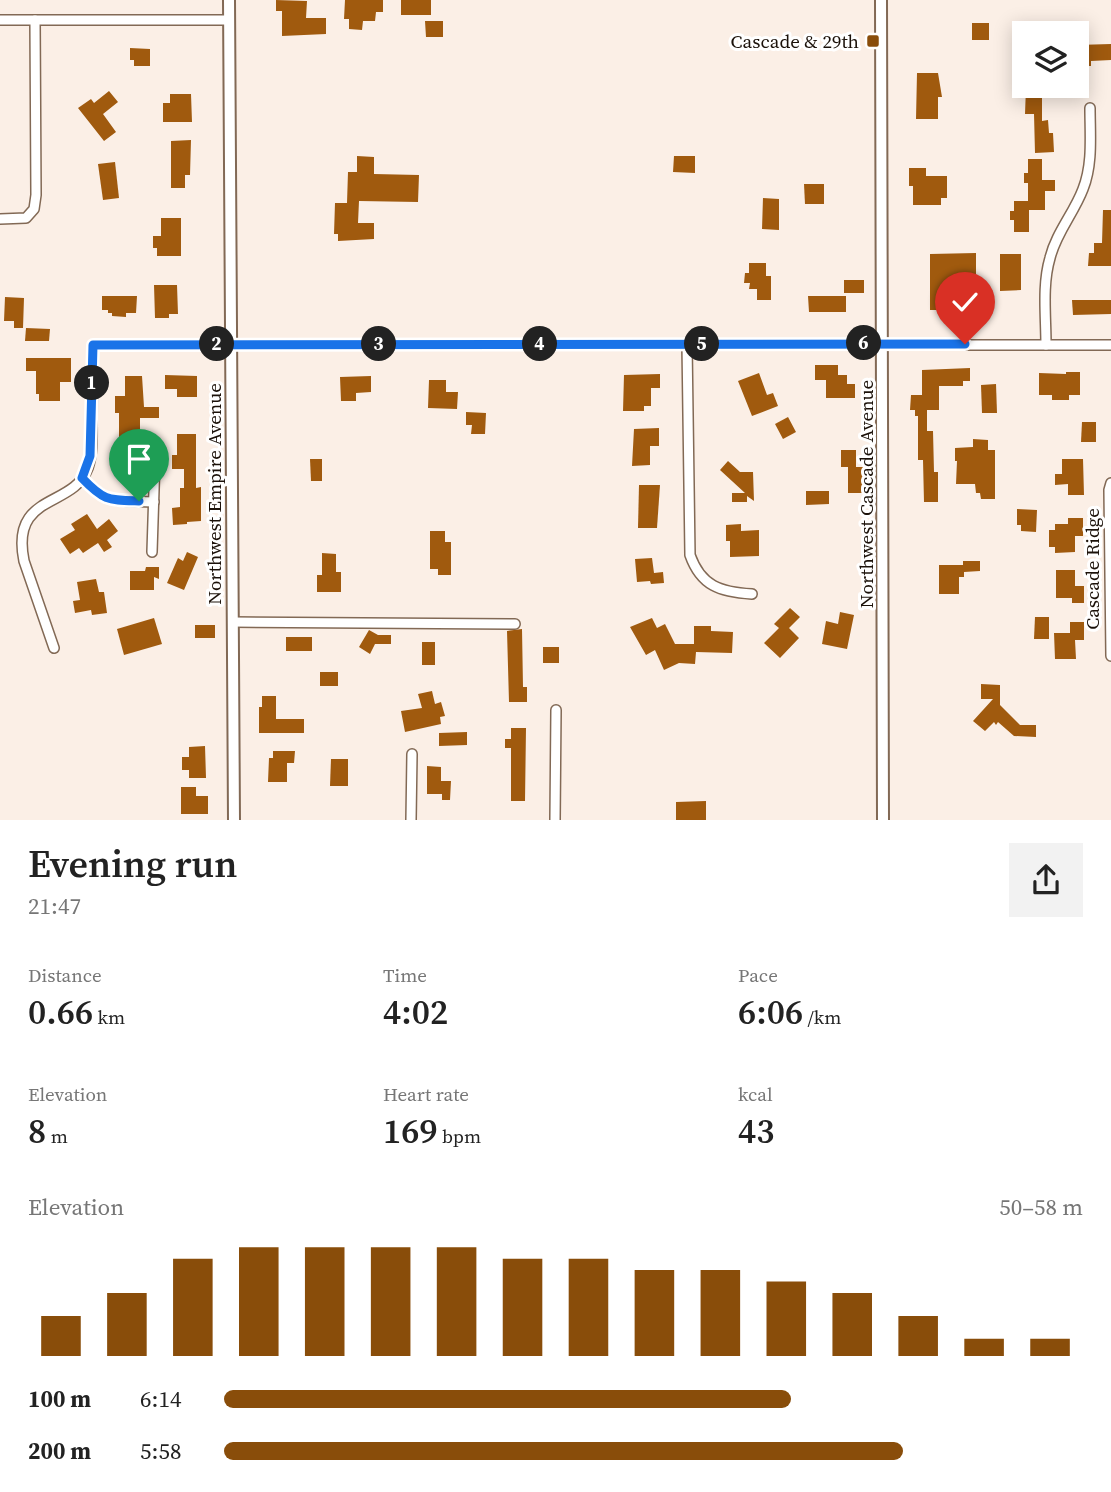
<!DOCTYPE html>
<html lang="en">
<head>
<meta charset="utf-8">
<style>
	body { margin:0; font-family:"Source Serif 4",serif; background:#f2f2f2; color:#222; height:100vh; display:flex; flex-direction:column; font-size:26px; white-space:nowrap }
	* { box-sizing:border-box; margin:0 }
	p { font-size:23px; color:#767676 }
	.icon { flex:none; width:38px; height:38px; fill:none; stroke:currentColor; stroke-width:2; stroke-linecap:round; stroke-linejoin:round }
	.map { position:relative; height:820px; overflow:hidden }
	.details { display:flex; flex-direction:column; background:#fff; flex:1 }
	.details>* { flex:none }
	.controls { position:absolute; left:1012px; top:21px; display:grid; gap:14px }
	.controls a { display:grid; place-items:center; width:77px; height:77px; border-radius:0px; background:#fff; box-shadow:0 4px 18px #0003; font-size:35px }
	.pin { position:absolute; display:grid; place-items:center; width:60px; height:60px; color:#fff; margin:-72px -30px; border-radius:50% 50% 50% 0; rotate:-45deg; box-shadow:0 0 7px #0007 }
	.pin .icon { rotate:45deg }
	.km { position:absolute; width:35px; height:35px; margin:-18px; border-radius:50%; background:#222; color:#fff; font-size:19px; line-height:35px; text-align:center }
	.round { display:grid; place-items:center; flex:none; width:74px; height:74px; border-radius:0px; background:#f2f2f2 }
	.head { display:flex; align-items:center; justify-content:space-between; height:119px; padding:0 28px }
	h1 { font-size:38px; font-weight:600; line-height:52px }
	.figures { display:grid; grid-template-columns:repeat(3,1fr); gap:10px; height:119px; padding:7px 28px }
	.figures div { display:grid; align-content:center }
	.figures b { font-size:35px; font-weight:600 }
	.figures small { font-size:19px; font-weight:400 }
	.figures p { font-size:19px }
	.chart { height:196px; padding:14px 28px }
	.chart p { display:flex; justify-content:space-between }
	.chart svg { width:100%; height:126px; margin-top:7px; stroke:#894d0a; stroke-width:6 }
	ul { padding:0 28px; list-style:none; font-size:23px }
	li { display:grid; grid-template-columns:112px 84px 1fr; align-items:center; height:52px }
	li i { height:18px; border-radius:9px; background:#894d0a }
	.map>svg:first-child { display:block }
</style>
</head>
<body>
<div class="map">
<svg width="1111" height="820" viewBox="0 0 1111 820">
	<rect width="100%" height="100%" fill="#fbefe6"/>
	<g fill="#a05a0e">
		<polygon points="276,0 307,1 306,18 326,18 326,34 282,36 282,11 276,11"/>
		<polygon points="345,0 383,0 383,12 376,12 375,21 363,21 362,30 349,29 349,19 344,19"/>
		<rect x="401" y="0" width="30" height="15"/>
		<polygon points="425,21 443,21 443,37 426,37"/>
		<rect x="972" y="23" width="17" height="17"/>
		<polygon points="1111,44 1111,60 1091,61 1091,66 1079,66 1077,45"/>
		<polygon points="130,48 150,49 150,66 134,66 134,60 130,60"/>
		<polygon points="917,73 938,73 942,97 938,97 938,119 916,119"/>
		<polygon points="1026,87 1042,87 1042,121 1048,120 1049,133 1053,133 1054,152 1035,153 1034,114 1025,114"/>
		<polygon points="109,91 118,102 103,114 116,132 104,141 78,108 91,99 94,103"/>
		<polygon points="170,94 191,94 192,122 163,122 163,103 170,103"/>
		<polygon points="191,140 190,175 185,175 185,188 171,188 171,141"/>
		<polygon points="357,156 374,157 374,174 419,175 418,202 359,201 358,223 374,223 374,239 338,241 338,234 334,234 335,203 347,203 348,172 357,172"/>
		<polygon points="674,156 695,156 695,173 673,172"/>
		<polygon points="1028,159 1042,159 1042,180 1055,180 1055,191 1045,191 1045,210 1029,210 1029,232 1014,232 1014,220 1010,220 1010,211 1014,211 1014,201 1028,201 1028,183 1024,183 1024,173 1028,173"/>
		<polygon points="115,162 119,198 103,200 98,164"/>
		<polygon points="909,168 926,168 926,176 947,176 947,198 941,198 941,205 913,205 913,186 909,186"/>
		<polygon points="804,184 824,184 824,204 805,204"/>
		<polygon points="763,198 779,199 779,230 762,229"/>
		<polygon points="1103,210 1111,210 1111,266 1088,266 1089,253 1094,253 1094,243 1102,243"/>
		<polygon points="161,218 181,218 181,256 157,256 157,248 153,248 153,236 161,236"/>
		<polygon points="976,253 976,278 956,278 956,280 947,281 948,310 930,310 930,254"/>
		<polygon points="1000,254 1021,254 1021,290 1000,291"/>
		<polygon points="749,263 766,263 766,276 771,276 771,300 757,300 757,289 749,289 750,283 744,283 745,273 749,273"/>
		<rect x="844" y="280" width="20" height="13"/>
		<polygon points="154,285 177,285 178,314 169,314 169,318 155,318"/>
		<polygon points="102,296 137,296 136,313 126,313 126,317 112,316 112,313 108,313 108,310 102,310"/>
		<polygon points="808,296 846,296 846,312 809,312"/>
		<polygon points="5,297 24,298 23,328 14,328 14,321 4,321"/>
		<polygon points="1072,300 1111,300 1111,314 1073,315"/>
		<polygon points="26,328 50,329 49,341 25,341"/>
		<polygon points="26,358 71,358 71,382 60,382 60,401 39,401 39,394 36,394 36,371 26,371"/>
		<polygon points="815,365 838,365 838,375 847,375 847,384 855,384 855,398 826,398 826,380 815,380"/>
		<polygon points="970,368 970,381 963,381 963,386 939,386 939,410 927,410 927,431 933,431 934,472 938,472 938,502 924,502 923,460 918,460 918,416 915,416 915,410 910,410 911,395 922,395 922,370"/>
		<polygon points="1066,372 1080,372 1080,395 1069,395 1069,400 1052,400 1052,395 1039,395 1039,373 1066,374"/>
		<polygon points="759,373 767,395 773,393 778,406 752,416 738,381"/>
		<polygon points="660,374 660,388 651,388 651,406 644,406 644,411 623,411 624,375"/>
		<polygon points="165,375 197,376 197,397 177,397 177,389 165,389"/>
		<polygon points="125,376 142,376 144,407 159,407 159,418 140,418 140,452 130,452 130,460 115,460 115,444 119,444 119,413 115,413 115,396 125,396"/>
		<polygon points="371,376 371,392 356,393 356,401 341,401 340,377"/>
		<polygon points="429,380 446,380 446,392 458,392 457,409 428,408"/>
		<polygon points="996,384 997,413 982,413 981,385"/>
		<polygon points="466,412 486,413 485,434 471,434 472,425 466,425"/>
		<polygon points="788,417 796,432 783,439 775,424"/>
		<polygon points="1082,422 1096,422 1096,442 1081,442"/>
		<polygon points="659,428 659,446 650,446 650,465 632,466 634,429"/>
		<polygon points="177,434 196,434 196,488 201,487 201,521 187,522 187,524 173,525 172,508 180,507 180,488 184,488 184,469 172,469 172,455 177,455"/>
		<polygon points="973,439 988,440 988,450 995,450 995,499 981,499 980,493 976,493 975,484 956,484 957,461 955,461 955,448 973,447"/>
		<polygon points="841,450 856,450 856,467 867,467 867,493 848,493 848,467 841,467"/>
		<polygon points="310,459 322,459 322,481 311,481"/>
		<polygon points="1062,459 1083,459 1084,495 1068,495 1068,484 1055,485 1055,474 1062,474"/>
		<polygon points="728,461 740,472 753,472 754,501 747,496 747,502 732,502 732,493 745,493 720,470"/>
		<polygon points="639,485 660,485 657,528 638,528"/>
		<polygon points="806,491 829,491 829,504 806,505"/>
		<polygon points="1017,509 1037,510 1036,532 1021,531 1021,525 1017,525"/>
		<polygon points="87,514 97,529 109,519 118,531 107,540 112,547 104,552 98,543 83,553 79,548 70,554 60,539 75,530 71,524"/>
		<polygon points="1068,518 1083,518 1083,536 1075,536 1075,552 1055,553 1055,547 1049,547 1049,530 1055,530 1055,524 1068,524"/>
		<polygon points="741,524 741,531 759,530 759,556 730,557 730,541 726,541 726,525"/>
		<polygon points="430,531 445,531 445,542 451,542 451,575 438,575 438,569 430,569"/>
		<polygon points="187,552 198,557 184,590 167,583 178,558 183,561"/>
		<polygon points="322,553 336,554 336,572 341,572 341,592 317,592 317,575 322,575"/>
		<polygon points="652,558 654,573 663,572 664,583 651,584 650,581 637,582 635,559"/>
		<polygon points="963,561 980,561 980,571 964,572 964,577 959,577 959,594 939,594 939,565 963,565"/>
		<polygon points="146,567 159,567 159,579 154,577 154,590 130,590 130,571 145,571"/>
		<polygon points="1056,570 1075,570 1075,586 1084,586 1084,603 1072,603 1072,598 1056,598"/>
		<polygon points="96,579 99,592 104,592 107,613 92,615 91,610 75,613 73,601 80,600 77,582"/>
		<polygon points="790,608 800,617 789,628 799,638 780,658 764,643 779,628 774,624"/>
		<polygon points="840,612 854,615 847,649 822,644 826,621 838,624"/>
		<polygon points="1035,617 1049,617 1049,639 1034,639"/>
		<polygon points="154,618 162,644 124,655 117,629"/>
		<polygon points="652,618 657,628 665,624 675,644 694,644 694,626 711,626 711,631 733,632 732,653 696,652 695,664 679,663 664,670 655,650 646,655 630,627"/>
		<polygon points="1070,622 1084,622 1084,640 1075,640 1076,659 1055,659 1054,633 1070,633"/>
		<rect x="195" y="625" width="20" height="13"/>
		<polygon points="522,629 523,687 527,687 527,702 509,702 507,631"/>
		<polygon points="369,630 378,635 391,635 391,644 375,644 370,654 359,647"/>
		<rect x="286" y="637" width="26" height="14"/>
		<rect x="422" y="642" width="13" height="23"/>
		<rect x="543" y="647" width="16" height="16"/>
		<rect x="320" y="672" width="18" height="14"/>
		<polygon points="981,684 1000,685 1000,705 1020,725 1036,725 1036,737 1014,736 998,722 996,725 994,722 985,731 973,721 993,699 981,699"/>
		<polygon points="432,691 435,704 441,702 445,716 440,717 441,724 405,732 401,711 422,708 418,694"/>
		<polygon points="262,696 276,696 276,719 304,719 304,733 259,733 259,707 262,707"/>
		<polygon points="511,728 526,728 525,801 511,801 511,748 505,748 505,739 511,739"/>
		<polygon points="467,732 467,745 439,746 439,733"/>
		<polygon points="205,746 206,778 189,778 189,770 182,770 182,757 189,757 189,747"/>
		<polygon points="273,751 295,751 294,763 287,763 287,782 268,782 269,758 273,758"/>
		<polygon points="331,759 348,759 348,786 330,786"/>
		<polygon points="427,766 441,767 441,781 451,781 450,800 442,800 442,794 427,794"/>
		<polygon points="181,787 196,787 196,796 208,796 208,814 181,814"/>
		<polygon points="706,801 706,820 676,820 676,802"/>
	</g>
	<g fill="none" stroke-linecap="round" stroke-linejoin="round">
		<defs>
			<g id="minor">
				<polyline points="0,20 229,20"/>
				<polyline points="0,219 26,218 34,209 36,195 35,20"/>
				<path d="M687,344l3,211c11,31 30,37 62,39"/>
				<path d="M1046,345c0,-29 -4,-60 4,-87 6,-25 24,-45 33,-69 10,-25 7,-54 7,-81"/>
				<path d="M83,478c26,29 35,22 71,24"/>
				<polyline points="1111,483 1109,490 1111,656"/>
				<polyline points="152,552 155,458"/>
				<polyline points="233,622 515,624"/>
				<path d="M54,648l-30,-87c-14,-69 49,-52 64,-93 5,-15 4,-32 4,-48 0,-25 1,-50 1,-75h1018"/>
				<polyline points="411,820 412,754"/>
				<polyline points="555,820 556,710"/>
			</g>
			<g id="tertiary">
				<polyline points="229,0 234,820"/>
				<polyline points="881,0 883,820"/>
			</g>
		</defs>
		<use href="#minor" stroke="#826955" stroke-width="12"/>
		<use href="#tertiary" stroke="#826955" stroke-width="14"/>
		<use href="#minor" stroke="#fff" stroke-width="9"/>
		<use href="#tertiary" stroke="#fff" stroke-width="10"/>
	</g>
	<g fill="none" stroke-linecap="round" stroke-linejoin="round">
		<defs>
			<path id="route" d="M139,501c-31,-1 -35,0 -57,-23l8,-22 3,-111 872,-1"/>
		</defs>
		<use href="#route" stroke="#fff" stroke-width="14"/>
		<use href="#route" stroke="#1a73e8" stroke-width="9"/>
	</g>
	<rect fill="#894d0a" stroke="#fff" stroke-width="2.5" x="866" y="34" width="14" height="14" rx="3.5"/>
	<g text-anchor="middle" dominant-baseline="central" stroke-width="6" stroke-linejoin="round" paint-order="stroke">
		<g font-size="19" fill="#1b1109" stroke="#fff" text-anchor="end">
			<text x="859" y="41">Cascade &amp; 29th</text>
		</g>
		<g font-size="19" fill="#1b1109" stroke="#fff">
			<text transform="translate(214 494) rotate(-90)">Northwest Empire Avenue</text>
			<text transform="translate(866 494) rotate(-90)">Northwest Cascade Avenue</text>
			<text transform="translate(1092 569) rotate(-90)">Cascade Ridge</text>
		</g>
	</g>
</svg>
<div class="controls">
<a><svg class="icon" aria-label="layers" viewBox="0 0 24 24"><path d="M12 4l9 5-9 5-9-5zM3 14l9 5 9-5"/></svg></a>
</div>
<div class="pin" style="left:139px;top:501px;background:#1e9e55"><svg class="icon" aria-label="arrive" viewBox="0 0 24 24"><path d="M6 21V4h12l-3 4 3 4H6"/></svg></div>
<div class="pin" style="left:965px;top:344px;background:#d93025"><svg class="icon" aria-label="check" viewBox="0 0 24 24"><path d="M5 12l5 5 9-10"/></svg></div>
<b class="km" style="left:92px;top:383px">1</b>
<b class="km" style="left:217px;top:344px">2</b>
<b class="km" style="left:379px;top:344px">3</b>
<b class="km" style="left:540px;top:344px">4</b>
<b class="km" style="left:702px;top:344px">5</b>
<b class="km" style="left:864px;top:343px">6</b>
</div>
<section class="details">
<div class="head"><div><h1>Evening run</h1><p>21:47</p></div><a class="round"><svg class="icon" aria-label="share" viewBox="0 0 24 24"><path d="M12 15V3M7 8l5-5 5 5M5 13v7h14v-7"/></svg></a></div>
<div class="figures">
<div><p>Distance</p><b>0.66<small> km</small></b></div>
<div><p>Time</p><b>4:02</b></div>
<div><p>Pace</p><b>6:06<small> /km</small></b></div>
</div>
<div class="figures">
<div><p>Elevation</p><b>8<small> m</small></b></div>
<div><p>Heart rate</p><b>169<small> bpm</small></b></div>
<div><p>kcal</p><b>43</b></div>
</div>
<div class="chart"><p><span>Elevation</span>50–58 m</p>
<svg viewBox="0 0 160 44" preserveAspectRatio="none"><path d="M5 44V30M15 44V22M25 44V10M35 44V6M45 44V6M55 44V6M65 44V6M75 44V10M85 44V10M95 44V14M105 44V14M115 44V18M125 44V22M135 44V30M145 44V38M155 44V38"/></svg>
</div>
<ul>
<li><b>100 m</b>6:14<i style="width:66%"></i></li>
<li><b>200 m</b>5:58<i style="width:79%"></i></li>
</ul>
</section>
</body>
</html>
